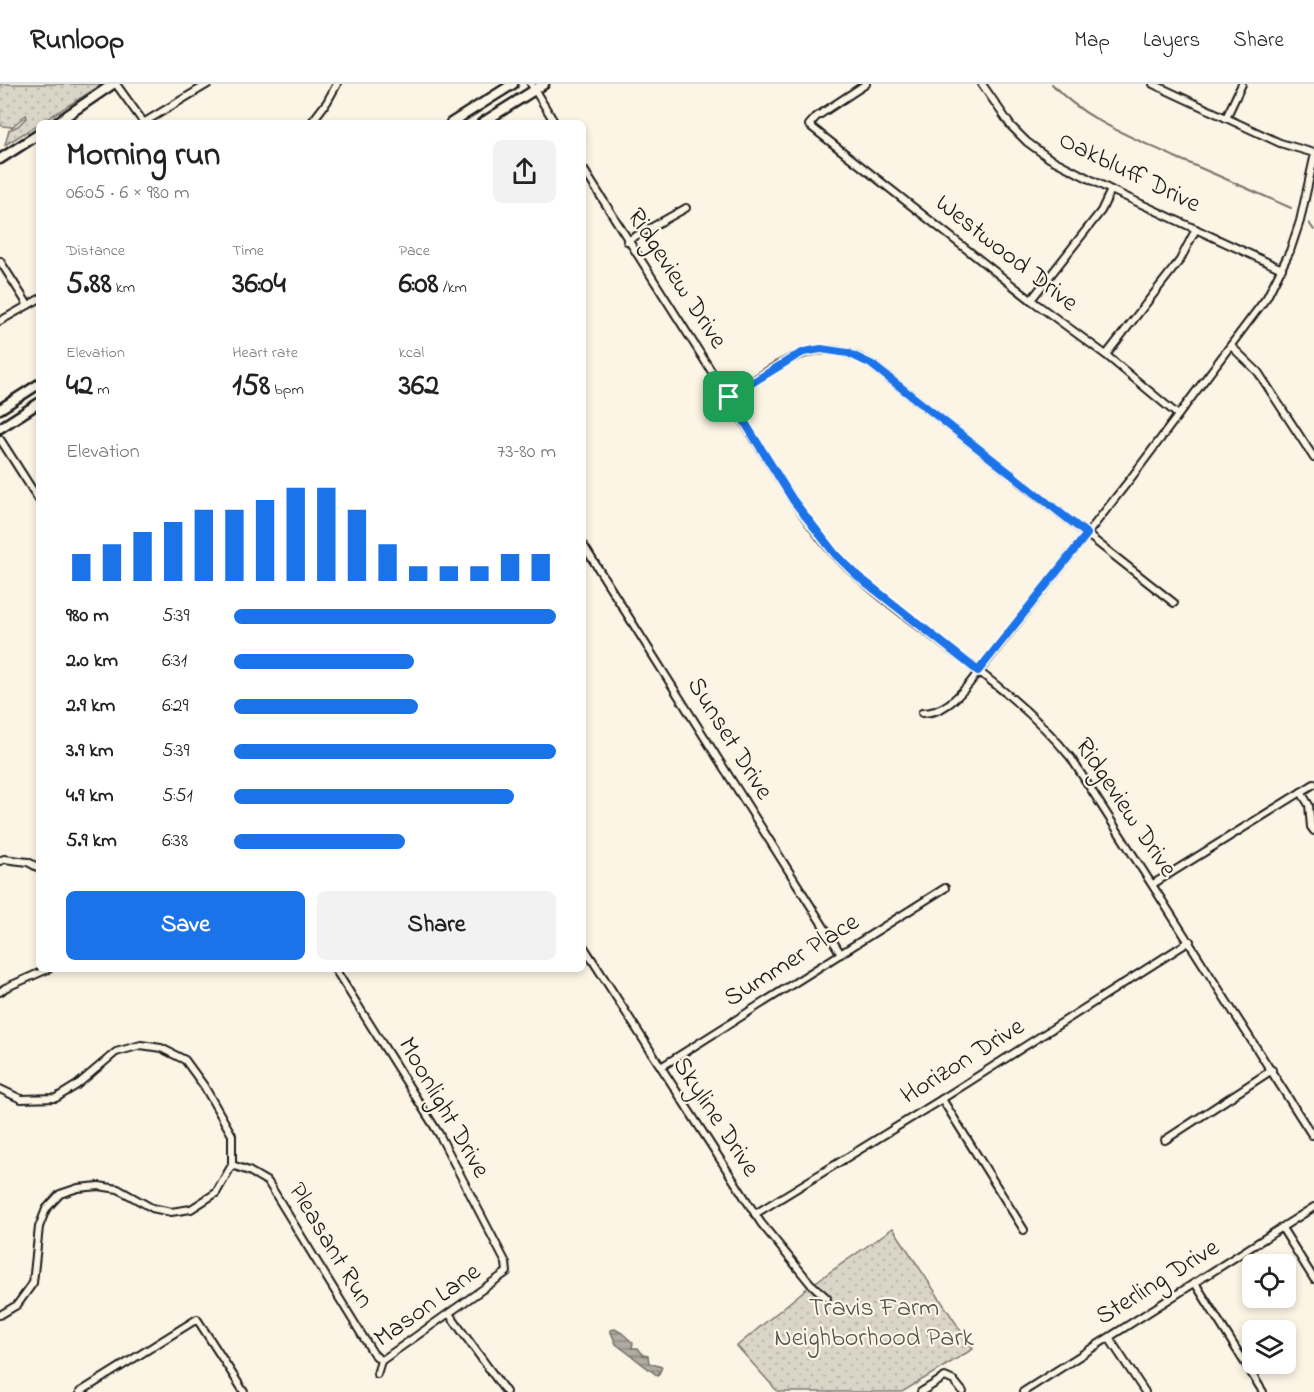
<!DOCTYPE html>
<html lang="en">
<head>
<meta charset="utf-8">
<style>
	body { margin:0; font-family:"Indie Flower",sans-serif; background:#f2f2f2; color:#222; height:100vh; display:flex; flex-direction:column; font-size:22px; white-space:nowrap }
	* { box-sizing:border-box; margin:0 }
	p { font-size:20px; color:#767676 }
	.icon { flex:none; width:33px; height:33px; fill:none; stroke:currentColor; stroke-width:2; stroke-linecap:round; stroke-linejoin:round }
	.map { position:relative; flex:1; overflow:hidden }
	.panel { position:absolute; left:36px; top:36px; width:550px; height:852px; display:flex; flex-direction:column; background:#fff; border-radius:9px; box-shadow:0 3px 9px #0003 }
	.panel>* { flex:none }
	.controls { position:absolute; left:1242px; top:1170px; display:grid; gap:12px }
	.controls a { display:grid; place-items:center; width:54px; height:54px; border-radius:9px; background:#fff; box-shadow:0 3px 9px #0003; font-size:30px }
	.pin { position:absolute; display:grid; place-items:center; width:51px; height:51px; color:#fff; margin:-26px; border-radius:12px; box-shadow:0 3px 9px #0006 }
	.round { display:grid; place-items:center; flex:none; width:63px; height:63px; border-radius:9px; background:#f2f2f2 }
	.head { display:flex; align-items:center; justify-content:space-between; height:102px; padding:0 30px }
	h1 { font-size:33px; font-weight:700; line-height:45px }
	.figures { display:grid; grid-template-columns:repeat(3,1fr); gap:9px; height:102px; padding:6px 30px }
	.figures div { display:grid; align-content:center }
	.figures b { font-size:30px; font-weight:700 }
	.figures small { font-size:16px; font-weight:400 }
	.figures p { font-size:16px }
	.chart { height:168px; padding:12px 30px }
	.chart p { display:flex; justify-content:space-between }
	.chart svg { width:100%; height:108px; margin-top:6px; stroke:#1a73e8; stroke-width:6 }
	.cta { display:flex; gap:12px; margin-top:auto; padding:12px 30px }
	.cta a { flex:1; height:69px; border-radius:9px; background:#1a73e8; color:#fff; font-size:24px; font-weight:700; line-height:69px; text-align:center }
	.cta a+a { background:#f2f2f2; color:#222 }
	ul { padding:0 30px; list-style:none; font-size:20px }
	li { display:grid; grid-template-columns:96px 72px 1fr; align-items:center; height:45px }
	li i { height:15px; border-radius:8px; background:#1a73e8 }
	header { display:flex; align-items:center; gap:36px; box-sizing:border-box; height:84px; padding:0 30px; background:#fff; border-bottom:2px solid #e0e0e0 }
	header strong { font-size:28px }
	nav { display:flex; gap:33px; margin-inline-start:auto; font-size:21px }
	.map>svg:first-child { display:block }
</style>
</head>
<body>
<header>
<strong>Runloop</strong>
<nav><a>Map</a><a>Layers</a><a>Share</a></nav>
</header>
<div class="map">
<svg width="1314" height="1308" viewBox="0 0 1314 1308">
	<defs>
		<pattern id="grass-dots" width="8" height="8" patternUnits="userSpaceOnUse" patternTransform="scale(1.5)"><rect width="8" height="8" fill="#dbd5c8"/><path d="M2 2h.1M6 6h.1" fill="none" stroke="#bbb6ab" stroke-width="1.8" stroke-linecap="round"/></pattern>
		<pattern id="water-rules" width="6" height="5" patternUnits="userSpaceOnUse" patternTransform="scale(1.5)"><rect width="6" height="5" fill="#b0aba1"/><path d="M0 2.5h6" fill="none" stroke="#8e8a82"/></pattern>
	</defs>
	<rect width="100%" height="100%" fill="#fcf5e5"/>
	<filter id="ink" filterUnits="userSpaceOnUse"><feTurbulence type="fractalNoise" baseFrequency=".0167" numOctaves="2"/><feDisplacementMap in="SourceGraphic" scale="12" xChannelSelector="R" yChannelSelector="G"/><feConvolveMatrix kernelMatrix="1 2 1 2 8 2 1 2 1" color-interpolation-filters="sRGB"/></filter>
	<g filter="url(#ink)">
		<g fill="url(#grass-dots)" stroke="#7c7872" stroke-width="1.5">
			<polygon points="0,0 103,0 5,61 9,46 18,42 27,33 26,31 12,43 2,42 0,40"/>
			<polygon points="893,1144 973,1265 902,1308 778,1308 737,1262 807,1204"/>
		</g>
		<polygon fill="url(#water-rules)" stroke="#75726c" stroke-width="1.5" points="615,1245 622,1249 633,1259 632,1264 638,1264 643,1271 648,1272 649,1279 662,1283 658,1292 616,1260 610,1246"/>
		<g fill="none" stroke-linecap="round" stroke-linejoin="round">
			<g stroke="#75726c" stroke-width="2">
				<path d="M1052,0c32,36 82,54 125,74 38,16 76,33 114,50"/>
				<polyline points="1309,139 1314,146"/>
			</g>
			<defs>
				<g id="street">
					<polyline points="116,0 144,39"/>
					<polyline points="531,0 555,39"/>
					<polyline points="866,0 816,33 809,41 1031,216 1106,271 1178,331"/>
					<polyline points="982,0 1011,42 1027,58 1049,74 1111,106 1282,185"/>
					<polyline points="1153,0 1280,59 1314,69"/>
					<polyline points="1226,34 1242,0"/>
					<polyline points="143,39 208,0"/>
					<polyline points="311,39 327,18 337,0"/>
					<path d="M584,86l209,330c13,19 26,38 42,55 72,73 172,123 236,203l241,377"/>
					<polyline points="627,157 686,124"/>
					<polyline points="0,177 28,221"/>
					<polyline points="1031,216 1101,127 1111,106"/>
					<polyline points="0,237 39,215"/>
					<polyline points="1231,262 1258,288 1314,374"/>
					<polyline points="1106,271 1180,176 1196,145"/>
					<path d="M728,313c49,-30 86,-68 143,-33l303,239"/>
					<polyline points="0,355 39,416"/>
					<polyline points="584,462 841,870"/>
					<path d="M922,629c21,0 34,-14 47,-29l162,-206 136,-181 23,-46 10,-30 14,-63"/>
					<polyline points="1301,708 1309,721 1311,743 1314,747"/>
					<polyline points="0,777 4,775 28,778 39,784"/>
					<polyline points="1153,800 1314,700"/>
					<polyline points="584,863 761,1139 810,1199 827,1214"/>
					<polyline points="335,885 439,1050 506,1179 507,1188 381,1277 377,1290"/>
					<polyline points="0,908 5,904 48,885"/>
					<polyline points="661,983 945,804"/>
					<polyline points="0,1005 21,1015 56,1014 77,1001 116,968 141,961 161,964 185,976 204,1002 232,1051 232,1081 216,1109 191,1125 171,1128 152,1124 118,1105 99,1102 78,1104 60,1110 46,1125 39,1143 33,1199 17,1221 0,1231"/>
					<polyline points="942,1015 1024,1146"/>
					<polyline points="1165,1056 1272,986"/>
					<polyline points="232,1081 249,1087 268,1098 373,1269 381,1277"/>
					<polyline points="755,1130 942,1015 1190,857"/>
					<polyline points="1282,1144 1314,1195"/>
					<polyline points="1195,1199 1263,1308"/>
					<polyline points="450,1231 506,1308"/>
					<polyline points="1109,1254 1145,1308"/>
					<polyline points="80,1308 197,1235 244,1308"/>
					<polyline points="921,1308 945,1293 954,1297 963,1308"/>
					<polyline points="1023,1308 1314,1123"/>
				</g>
				<g id="secondary">
					<polyline points="56,39 113,0"/>
					<polyline points="451,39 513,0"/>
					<polyline points="482,39 544,0"/>
					<polyline points="0,75 39,50"/>
					<polyline points="0,325 39,300"/>
					<polyline points="0,344 39,319"/>
				</g>
			</defs>
			<use href="#street" stroke="#1c1c1c" stroke-width="10"/>
			<use href="#secondary" stroke="#1c1c1c" stroke-width="13"/>
			<use href="#street" stroke="#fcf5e5" stroke-width="6"/>
			<use href="#secondary" stroke="#fcf5e5" stroke-width="8"/>
		</g>
	</g>
	<g fill="none" stroke-linecap="round" stroke-linejoin="round" filter="url(#ink)">
		<defs>
			<polygon id="route" points="821,265 848,269 871,280 1087,450 978,587 859,493 835,470 793,416 729,313 794,273 804,268"/>
		</defs>
		<use href="#route" stroke="#fff" stroke-width="12"/>
		<use href="#route" stroke="#1a73e8" stroke-width="8"/>
	</g>
	<g text-anchor="middle" dominant-baseline="central" stroke-width="4.5" stroke-linejoin="round" paint-order="stroke">
		<g font-size="26" fill="#1c1c1c" stroke="#fcf5e5">
			<text transform="translate(1129 89) rotate(26)">Oakbluff Drive</text>
			<text transform="translate(1006 170) rotate(38)">Westwood Drive</text>
			<text transform="translate(676 195) rotate(57)">Ridgeview Drive</text>
			<text transform="translate(729 655) rotate(58)">Sunset Drive</text>
			<text transform="translate(1125 724) rotate(56)">Ridgeview Drive</text>
			<text transform="translate(792 877) rotate(-32)">Summer Place</text>
			<text transform="translate(963 978) rotate(-32)">Horizon Drive</text>
			<text transform="translate(443 1024) rotate(60)">Moonlight Drive</text>
			<text transform="translate(715 1033) rotate(57)">Skyline Drive</text>
			<text transform="translate(330 1162) rotate(59)">Pleasant Run</text>
			<text transform="translate(1158 1199) rotate(-32)">Sterling Drive</text>
			<text transform="translate(428 1222) rotate(-36)">Mason Lane</text>
		</g>
		<g font-size="26" fill="#555450" stroke="#fcf5e5">
			<text x="874" y="1225">Travis Farm<tspan x="874" dy="30">Neighborhood Park</tspan></text>
		</g>
	</g>
</svg>
<div class="controls">
<a><svg class="icon" aria-label="locate" viewBox="0 0 24 24"><circle cx="12" cy="12" r="6"/><path d="M12 2v4M12 18v4M2 12h4M18 12h4"/></svg></a>
<a><svg class="icon" aria-label="layers" viewBox="0 0 24 24"><path d="M12 4l9 5-9 5-9-5zM3 14l9 5 9-5"/></svg></a>
</div>
<div class="pin" style="left:729px;top:313px;background:#1e9e55"><svg class="icon" aria-label="arrive" viewBox="0 0 24 24"><path d="M6 21V4h12l-3 4 3 4H6"/></svg></div>
<section class="panel">
<div class="head"><div><h1>Morning run</h1><p>06:05 · 6 × 980 m</p></div><a class="round"><svg class="icon" aria-label="share" viewBox="0 0 24 24"><path d="M12 15V3M7 8l5-5 5 5M5 13v7h14v-7"/></svg></a></div>
<div class="figures">
<div><p>Distance</p><b>5.88<small> km</small></b></div>
<div><p>Time</p><b>36:04</b></div>
<div><p>Pace</p><b>6:08<small> /km</small></b></div>
</div>
<div class="figures">
<div><p>Elevation</p><b>42<small> m</small></b></div>
<div><p>Heart rate</p><b>158<small> bpm</small></b></div>
<div><p>kcal</p><b>362</b></div>
</div>
<div class="chart"><p><span>Elevation</span>73–80 m</p>
<svg viewBox="0 0 160 44" preserveAspectRatio="none"><path d="M5 44V33M15 44V29M25 44V24M35 44V20M45 44V15M55 44V15M65 44V11M75 44V6M85 44V6M95 44V15M105 44V29M115 44V38M125 44V38M135 44V38M145 44V33M155 44V33"/></svg>
</div>
<ul>
<li><b>980 m</b>5:39<i style="width:100%"></i></li>
<li><b>2.0 km</b>6:31<i style="width:56%"></i></li>
<li><b>2.9 km</b>6:29<i style="width:57%"></i></li>
<li><b>3.9 km</b>5:39<i style="width:100%"></i></li>
<li><b>4.9 km</b>5:51<i style="width:87%"></i></li>
<li><b>5.9 km</b>6:38<i style="width:53%"></i></li>
</ul>
<div class="cta"><a>Save</a><a>Share</a></div>
</section>
</div>
</body>
</html>
